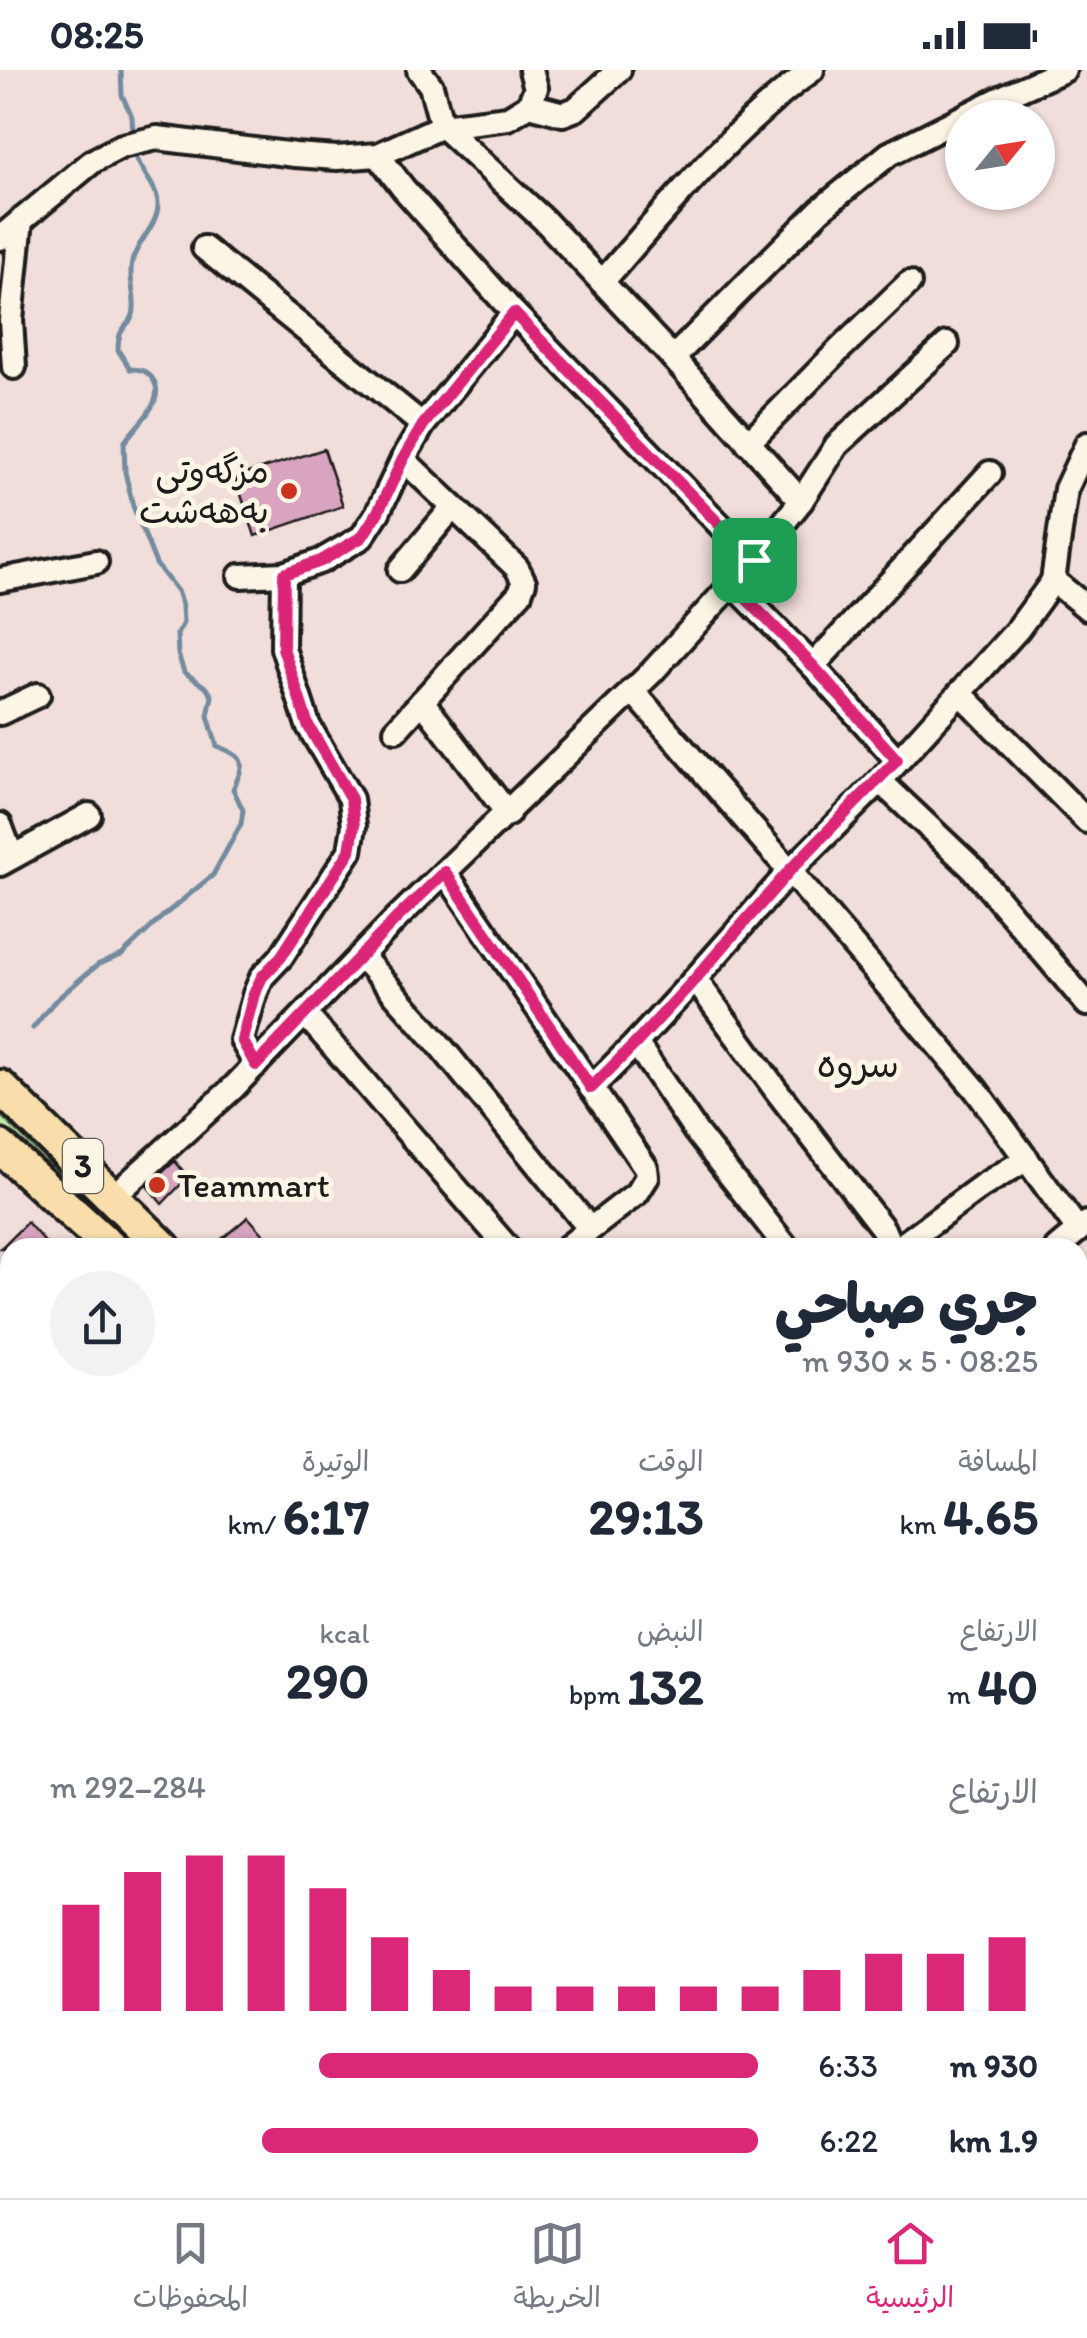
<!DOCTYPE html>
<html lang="ar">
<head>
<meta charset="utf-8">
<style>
	body { margin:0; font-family:Itim,"Playpen Sans Arabic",sans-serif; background:#f2f2f3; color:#1f2937; direction:rtl; height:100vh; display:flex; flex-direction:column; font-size:38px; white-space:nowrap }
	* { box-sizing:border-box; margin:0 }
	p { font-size:32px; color:#747a83 }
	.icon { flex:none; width:55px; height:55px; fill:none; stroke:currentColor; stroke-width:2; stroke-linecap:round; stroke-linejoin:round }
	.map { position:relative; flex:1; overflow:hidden; direction:ltr }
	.side { position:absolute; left:0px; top:1168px; width:1088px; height:962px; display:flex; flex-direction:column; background:#fff; border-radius:30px 30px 0 0; box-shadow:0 2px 8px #0004; direction:rtl }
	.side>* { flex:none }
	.needle { width:65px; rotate:60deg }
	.tools { position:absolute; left:945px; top:30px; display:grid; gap:20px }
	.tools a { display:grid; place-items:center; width:110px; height:110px; border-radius:50%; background:#fff; box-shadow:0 2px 8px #0004; font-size:50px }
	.pin { position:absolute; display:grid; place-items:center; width:85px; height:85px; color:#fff; margin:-42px; border-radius:20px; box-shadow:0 5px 15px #0006 }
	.round { display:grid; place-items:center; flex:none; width:105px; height:105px; border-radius:52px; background:#f2f2f3 }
	.overview { display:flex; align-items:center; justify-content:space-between; height:170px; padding:0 50px }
	h1 { font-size:55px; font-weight:800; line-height:75px }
	.stats { display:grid; grid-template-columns:repeat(3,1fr); gap:15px; height:170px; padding:10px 50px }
	.stats div { display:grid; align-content:center }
	.stats b { font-size:50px; font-weight:800 }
	.stats small { font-size:28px; font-weight:400 }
	.stats p { font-size:28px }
	.chart { height:280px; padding:20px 50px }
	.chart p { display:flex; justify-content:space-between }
	.chart svg { width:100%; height:180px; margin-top:10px; stroke:#db2777; stroke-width:6 }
	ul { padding:0 50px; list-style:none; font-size:32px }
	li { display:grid; grid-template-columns:160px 120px 1fr; align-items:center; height:75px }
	li i { height:25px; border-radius:12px; background:#db2777 }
	.status { display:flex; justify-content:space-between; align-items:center; height:70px; padding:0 50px; background:#fff; direction:ltr }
	.status svg { height:28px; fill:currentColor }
	.menu { display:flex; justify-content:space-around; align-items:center; height:140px; border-top:2px solid #e0e1e3; background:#fff; font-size:28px; color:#747a83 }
	.menu a { display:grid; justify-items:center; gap:5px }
	.menu .selected { color:#db2777 }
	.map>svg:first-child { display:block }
</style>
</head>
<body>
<div class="status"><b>08:25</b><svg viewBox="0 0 49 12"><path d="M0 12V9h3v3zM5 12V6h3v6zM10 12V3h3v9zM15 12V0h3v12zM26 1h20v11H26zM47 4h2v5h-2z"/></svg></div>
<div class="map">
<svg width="1087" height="2128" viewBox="0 0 1087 2128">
	<rect width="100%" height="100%" fill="#f1ddda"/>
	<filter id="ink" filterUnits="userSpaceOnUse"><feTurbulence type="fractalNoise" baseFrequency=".01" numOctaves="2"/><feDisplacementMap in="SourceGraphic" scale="20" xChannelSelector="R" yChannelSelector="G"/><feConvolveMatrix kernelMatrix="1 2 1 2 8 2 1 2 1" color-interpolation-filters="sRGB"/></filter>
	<g filter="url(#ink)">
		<polygon fill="#c0eba9" stroke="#6e8462" stroke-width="2.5" points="0,1045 135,1177 122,1177 0,1061"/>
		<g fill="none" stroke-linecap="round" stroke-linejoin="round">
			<g stroke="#728b9f" stroke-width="5">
				<polyline points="121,0 122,25 132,47 133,65"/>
				<path d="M33,958l20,-25 31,-27 15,-12 23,-9 41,-39 50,-41 28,-51 2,-14 -10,-21c13,-28 13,-31 -16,-43l-9,-30 4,-20 -5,-8 -23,-16 -6,-18 -1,-20 6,-11 -1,-18 -5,-14 -21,-27 -23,-58 -8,-34 -1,-29c11,-18 45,-42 28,-65 -6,-8 -13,-9 -22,-9l-12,-19c0,-5 0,-10 2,-15 4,-11 14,-13 14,-27 1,-15 -6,-30 -2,-46 4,-19 25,-36 26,-56 1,-20 -20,-36 -24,-55"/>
			</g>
		</g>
		<g fill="#d8a4bf" stroke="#1c1c1c" stroke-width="2.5">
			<polygon points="324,379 343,436 255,466 235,407"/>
			<polygon points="175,1091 188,1107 162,1134 147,1116"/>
			<polygon points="248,1147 267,1168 255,1178 211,1178"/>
			<polygon points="27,1152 50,1178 1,1178"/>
		</g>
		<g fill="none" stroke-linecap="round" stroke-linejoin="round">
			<defs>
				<g id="minor">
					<polyline points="419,0 431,16 442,56 544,150 673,288 801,431"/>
					<polyline points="529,35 563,44 576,39 619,0"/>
					<polyline points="378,85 403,118 514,243 754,490"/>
					<polyline points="0,168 93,91 122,76 157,68 295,85 337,88 378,85 442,56 508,48 529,35 536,18 531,0"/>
					<polyline points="204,178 423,355"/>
					<path d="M602,212c66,-75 129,-153 210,-212"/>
					<polyline points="673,288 820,140 889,84 1003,27 1064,0"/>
					<polyline points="14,297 11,250 21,150"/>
					<polyline points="748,373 841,278 909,213"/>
					<polyline points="400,500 453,437"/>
					<polyline points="240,506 284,504 321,491 362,467 378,442 403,389 423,355 514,243"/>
					<polyline points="0,510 96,492"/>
					<polyline points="1053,510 1087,538"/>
					<polyline points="733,514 813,596 897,690"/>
					<polyline points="813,596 990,403"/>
					<polyline points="632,620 790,801 976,1020 1078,1160"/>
					<polyline points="960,623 1087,751"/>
					<polyline points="422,631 508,744"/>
					<polyline points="0,643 38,625"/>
					<polyline points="396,660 520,523 524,512 517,498 403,389"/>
					<polyline points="880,711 972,798 1087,934"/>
					<polyline points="0,755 12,787"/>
					<polyline points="0,794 89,745"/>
					<polyline points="445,802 646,1098 647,1107 637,1123 566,1178"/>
					<polyline points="362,887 438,973 590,1159"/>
					<polyline points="695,909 776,1020 883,1159 891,1178"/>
					<polyline points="306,945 508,1178"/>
					<polyline points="636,973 696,1062 787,1178"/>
					<polyline points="256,995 242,970 255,924 262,907 281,887 350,781 354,756 351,729 308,655 283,578 284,504"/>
					<polyline points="591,1018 636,973 695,909 790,801 880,711 1018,559 1053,511 1066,419 1087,374"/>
					<polyline points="114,1126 233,1018 397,848 651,603 754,490 801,431 837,375 947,274"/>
					<polyline points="898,1178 982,1116 1027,1089"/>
					<polyline points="1057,1178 1087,1153"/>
					<polyline points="0,1285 10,1275"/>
					<polyline points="0,1331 10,1353"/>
					<polyline points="1078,1404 1087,1399"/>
					<polyline points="1078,1491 1087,1486"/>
					<polyline points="1078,1652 1087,1646"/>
					<polyline points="1078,1808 1087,1802"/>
					<polyline points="0,1859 10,1875"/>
					<polyline points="0,1924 10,1921"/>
					<polyline points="1078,1962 1087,1960"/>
					<polyline points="286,2120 290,2128"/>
					<polyline points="84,2128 88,2120"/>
					<polyline points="262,2128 270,2120"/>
					<polyline points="711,2128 724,2120"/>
					<polyline points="865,2128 877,2120"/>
				</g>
				<g id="highway">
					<polyline points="0,1017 164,1178"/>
					<polyline points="0,1077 111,1178"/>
					<polyline points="980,2120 987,2128"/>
					<polyline points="1035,2120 1042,2128"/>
				</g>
			</defs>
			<use href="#minor" stroke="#1c1c1c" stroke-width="30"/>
			<use href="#highway" stroke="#1c1c1c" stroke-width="40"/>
			<use href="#minor" stroke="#fcf5e5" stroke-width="22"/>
			<use href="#highway" stroke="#f9deab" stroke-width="32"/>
		</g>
	</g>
	<g fill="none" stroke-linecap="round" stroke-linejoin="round" filter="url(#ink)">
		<defs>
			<polygon id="route" points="514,243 754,490 732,514 813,596 897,690 790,800 695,909 636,973 591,1018 445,802 397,848 256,995 242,970 254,924 262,907 281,887 350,781 354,756 351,729 308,655 283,578 284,504 321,491 362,467 378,442 403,389 423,355"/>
		</defs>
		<use href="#route" stroke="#fff" stroke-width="20"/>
		<use href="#route" stroke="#db2777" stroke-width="12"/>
	</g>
	<g fill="#c8321e" stroke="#fcf5e5" stroke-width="4">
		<circle cx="289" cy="421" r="10"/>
		<circle cx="157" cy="1115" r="10"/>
	</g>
	<g text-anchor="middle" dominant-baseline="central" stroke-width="10" stroke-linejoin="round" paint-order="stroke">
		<rect fill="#fcf5e5" stroke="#5f5d58" stroke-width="2.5" x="63" y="1069" width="40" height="54" rx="8"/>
		<g font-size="32" font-weight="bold" fill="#1c1c1c">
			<text x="83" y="1096">3</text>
		</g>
		<g font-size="35" fill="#1c1c1c" stroke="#fcf5e5" text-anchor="end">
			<text x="269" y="401">مزگەوتی<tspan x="269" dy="40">بەهەشت</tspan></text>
			<text x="177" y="1115" text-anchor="start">Teammart</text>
		</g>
		<g font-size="38" fill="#1c1c1c" stroke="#fcf5e5">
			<text x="858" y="994">سروە</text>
		</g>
	</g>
</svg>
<div class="tools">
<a><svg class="needle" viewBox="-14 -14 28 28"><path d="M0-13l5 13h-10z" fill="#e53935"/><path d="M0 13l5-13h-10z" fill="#747a83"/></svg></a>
</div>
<div class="pin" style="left:754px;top:490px;background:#1e9e55"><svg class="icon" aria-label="arrive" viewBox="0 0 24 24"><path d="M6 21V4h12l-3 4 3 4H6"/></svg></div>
<section class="side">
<div class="overview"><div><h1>جري صباحي</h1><p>08:25 · 5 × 930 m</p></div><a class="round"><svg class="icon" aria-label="share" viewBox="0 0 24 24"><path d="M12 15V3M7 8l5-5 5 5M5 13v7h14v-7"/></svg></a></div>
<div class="stats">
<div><p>المسافة</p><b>4.65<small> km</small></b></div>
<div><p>الوقت</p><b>29:13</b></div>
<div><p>الوتيرة</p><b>6:17<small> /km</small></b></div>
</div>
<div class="stats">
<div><p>الارتفاع</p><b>40<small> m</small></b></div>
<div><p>النبض</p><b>132<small> bpm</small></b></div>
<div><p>kcal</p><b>290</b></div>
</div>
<div class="chart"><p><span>الارتفاع</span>284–292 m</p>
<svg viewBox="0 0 160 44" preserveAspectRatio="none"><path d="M5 44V18M15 44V10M25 44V6M35 44V6M45 44V14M55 44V26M65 44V34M75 44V38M85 44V38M95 44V38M105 44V38M115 44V38M125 44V34M135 44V30M145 44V30M155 44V26"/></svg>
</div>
<ul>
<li><b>930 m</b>6:33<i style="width:62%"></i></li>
<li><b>1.9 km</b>6:22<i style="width:70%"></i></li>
</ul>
</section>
</div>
<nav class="menu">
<a class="selected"><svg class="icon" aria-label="home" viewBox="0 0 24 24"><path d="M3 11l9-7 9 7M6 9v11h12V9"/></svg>الرئيسية</a>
<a><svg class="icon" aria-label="map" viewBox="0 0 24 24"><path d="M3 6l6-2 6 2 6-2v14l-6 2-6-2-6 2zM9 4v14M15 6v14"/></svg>الخريطة</a>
<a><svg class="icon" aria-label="saved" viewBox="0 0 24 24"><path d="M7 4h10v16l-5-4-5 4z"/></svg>المحفوظات</a>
</nav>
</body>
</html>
